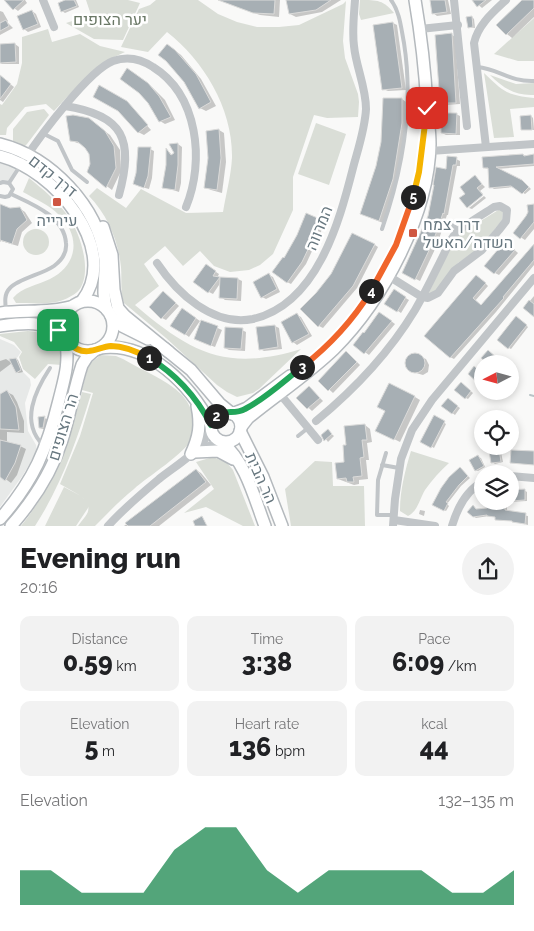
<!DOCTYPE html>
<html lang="en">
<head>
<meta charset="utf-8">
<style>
	body { margin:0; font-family:Raleway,Heebo,sans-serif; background:#f2f2f2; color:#202124; height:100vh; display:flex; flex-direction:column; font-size:19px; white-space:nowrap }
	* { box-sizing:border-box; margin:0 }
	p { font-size:16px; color:#757577 }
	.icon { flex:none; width:28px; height:28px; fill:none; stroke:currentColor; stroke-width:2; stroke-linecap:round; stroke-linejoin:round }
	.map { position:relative; height:526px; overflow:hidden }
	.sheet { display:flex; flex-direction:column; background:#fff; flex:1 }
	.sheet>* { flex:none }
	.needle { width:32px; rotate:264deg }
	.fabs { position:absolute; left:474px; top:355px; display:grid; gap:10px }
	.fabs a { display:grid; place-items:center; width:45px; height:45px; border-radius:50%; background:#fff; box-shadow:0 2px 8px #0003; font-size:25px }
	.pin { position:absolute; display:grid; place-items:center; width:42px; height:42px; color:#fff; margin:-21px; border-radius:10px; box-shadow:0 2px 8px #0006 }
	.km { position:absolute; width:25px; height:25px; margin:-12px; border-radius:50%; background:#222; color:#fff; font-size:14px; line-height:25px; text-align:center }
	.round { display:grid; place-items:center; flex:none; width:52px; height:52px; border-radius:26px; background:#f2f2f2 }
	.overview { display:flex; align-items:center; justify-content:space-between; height:85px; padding:0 20px }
	h1 { font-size:28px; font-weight:800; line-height:38px }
	.stats { display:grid; grid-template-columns:repeat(3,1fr); gap:8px; height:85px; padding:5px 20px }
	.stats div { display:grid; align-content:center; border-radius:10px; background:#f2f2f2; text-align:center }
	.stats b { font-size:25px; font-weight:800 }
	.stats small { font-size:14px; font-weight:400 }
	.stats p { font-size:14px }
	.chart { height:140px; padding:10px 20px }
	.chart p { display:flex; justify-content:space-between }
	.chart svg { width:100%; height:90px; margin-top:5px; fill:#0b8043; opacity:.7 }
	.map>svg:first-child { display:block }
</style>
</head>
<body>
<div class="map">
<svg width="534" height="526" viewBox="0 0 534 526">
	<rect width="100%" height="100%" fill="#f9f9f8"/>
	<g fill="#e7e9e8">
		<polygon points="0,156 21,165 9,183 0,183"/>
		<polygon points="0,339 14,345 21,352 17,358 23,372 30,379 31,385 25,403 26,413 28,431 36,445 37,451 23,475 0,507"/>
	</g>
	<g fill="#daded7">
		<polygon points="86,0 128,0 140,3 123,40 94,39 66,23 91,15"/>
		<path d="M156,0h42l20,14 19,8 20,5h22l20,-2 44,-21 3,-3 -3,40 2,17 13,36 1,8 -1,15 -31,1 -13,-3 -21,62v33l-20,44 -13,11 -11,5 -19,2 -16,-6 -14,-15 -17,15 -18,-20 -21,18 15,22 -24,19c56,48 92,67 166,44l-42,40 -6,4 -16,4 -10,-5 -10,-7 -51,-47 -42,-35c-4,-12 -2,-23 -3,-36 -3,-27 -13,-51 -32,-71l8,-8 29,20 15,-19 45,24 37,-1c3,-18 8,-36 9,-54 1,-49 -28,-97 -65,-126l-19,20 -27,-5 18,-38 11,-4z"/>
		<path d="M360,0c18,0 23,0 34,13l-33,7 -2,-6z"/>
		<polygon points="534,18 534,61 518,61 494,54"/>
		<path d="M48,29l4,13 28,-8 20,12 25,6c-29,12 -49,36 -71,59l-8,-7 -21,3 -18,21 -1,7h-6v-31l2,1 15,-21 5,-21v-26z"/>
		<path d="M484,73c20,19 22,22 50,25v9l-24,2 4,28 -20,1z"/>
		<path d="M490,75l26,9 18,-1v12c-19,1 -31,-7 -44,-20z"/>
		<polygon points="44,109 49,115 27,144 24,147 13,143 13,129 27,112"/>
		<polygon points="316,123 346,134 329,185 298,174"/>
		<path d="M29,178c15,12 28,23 39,38 12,16 25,56 11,74 -3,4 -11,8 -16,10 -13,5 -32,3 -47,3l-3,-5c9,-11 25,-13 37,-19 28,-14 31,-43 9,-64 -9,-10 -24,-16 -36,-23z"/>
		<polygon points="500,209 503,212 502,220 480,248 458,263 436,291 428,294 454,241 458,235"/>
		<circle cx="36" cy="242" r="13"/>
		<path d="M28,331c27,3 33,5 34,34l-14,-1 -13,15 -12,-10 -4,-12 3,-5 -8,-10 -14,-6v-2z"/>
		<path d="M101,355l15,1 7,3c20,12 43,20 59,36 10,11 16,29 10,43 -6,15 -45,39 -58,51 -14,11 -26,24 -39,37h-17c9,-12 16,-16 4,-29l6,7v4l-12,18h-31l19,-39 17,9 -21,-12 20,-48 13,-43 -11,-3 7,-26z"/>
		<path d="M82,392l9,2c-14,46 -30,92 -56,132h-14c34,-42 47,-82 61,-134z"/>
		<path d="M411,451l38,12c-9,8 -17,17 -24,27 -5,8 -7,21 -17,26l-8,-5c0,-21 5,-40 11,-60z"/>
		<polygon points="213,457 227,463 233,470 255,526 243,526 206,507 184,513 214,489 196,462"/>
		<polygon points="315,461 332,462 333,486 364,486 365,526 291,526 285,489"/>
	</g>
	<g fill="#0003">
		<polygon points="8,0 25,0 27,3 18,11 10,5"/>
		<polygon points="69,0 76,0 79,7 65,13 62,11"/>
		<polygon points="222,0 280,0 279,17 260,15 237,7"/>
		<polygon points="288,0 341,0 322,12 296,17 290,14"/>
		<polygon points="430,0 448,0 451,14 437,16 433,13"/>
		<polygon points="473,0 492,0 482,8"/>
		<polygon points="524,0 534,0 534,17 512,38 507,34"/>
		<polygon points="0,11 3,12 8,21 7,22 13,28 0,35"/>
		<polygon points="32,11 36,14 41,27 28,32 24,29"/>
		<polygon points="472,17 474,19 475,28 469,27"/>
		<polygon points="393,23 397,25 406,90 388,91 383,89"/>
		<polygon points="451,34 455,37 460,104 445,105 441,102"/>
		<polygon points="15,44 19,47 19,64 2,64 0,63 0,45"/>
		<polygon points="173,49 181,55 201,79 216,106 206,111 200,108"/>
		<polygon points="133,72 153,88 165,100 175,120 165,124 160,121"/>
		<polygon points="0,76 14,87 3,102 0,100"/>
		<polygon points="384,99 402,99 406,102 405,138 396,182 383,223 361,214 378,166 382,142"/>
		<polygon points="126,102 151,130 144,135 138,132"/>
		<polygon points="456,114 460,116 460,135 446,135 442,133"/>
		<polygon points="531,116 533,118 534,130 522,129"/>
		<polygon points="88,119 110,135 120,150 121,171 112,190 88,172 91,164 90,154 83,144 77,143 71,140"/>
		<polygon points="219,130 224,133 226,162 222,193 211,190 205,187"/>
		<polygon points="178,144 182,147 181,183 179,192 164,187 167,165 167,150 173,156 176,154"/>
		<polygon points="150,149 154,151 152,178 149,189 138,186"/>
		<polygon points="532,155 534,157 534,166 496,169 525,183 531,189 525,194 514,187 494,189 491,187 489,169 484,168 483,158"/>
		<polygon points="456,159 460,161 460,166 457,166 448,215 447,215 437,245 420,281 404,273 429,216 447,170"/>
		<polygon points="475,177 485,187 480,191 483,194 467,206 467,194"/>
		<polygon points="484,196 486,198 472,209 469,208"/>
		<polygon points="534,205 534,229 525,240 514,233"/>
		<polygon points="0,206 10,209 19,208 25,212 32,223 22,232 18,246 1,241 0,242"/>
		<polygon points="322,221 325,223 306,264 291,284 287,282"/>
		<polygon points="375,245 378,247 357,288 323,328 319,326"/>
		<polygon points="509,245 518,253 499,275 495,273"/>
		<polygon points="534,246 534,265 496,312 454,359 450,357 480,278 488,286 475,301 481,306"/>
		<polygon points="210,268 219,274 217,278 238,279 242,281 241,301 225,300 221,297 221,282 213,294 209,292"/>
		<polygon points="269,275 273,277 280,292 266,299 262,297"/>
		<polygon points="394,291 409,300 401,313 386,303"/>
		<polygon points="167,295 179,306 166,320 162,318"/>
		<polygon points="534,296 534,316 524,308"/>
		<polygon points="187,312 200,321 189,337 185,334"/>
		<polygon points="297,315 301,317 312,336 297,345 293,342"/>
		<polygon points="384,316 395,324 369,355 354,344"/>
		<polygon points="519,319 528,327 511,349 509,348"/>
		<polygon points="202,321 222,330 215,347 199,341"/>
		<polygon points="275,326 279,328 282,349 264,351 260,349"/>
		<polygon points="242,330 246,332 245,351 229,350 225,348"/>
		<polygon points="490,353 500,361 498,364 490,364"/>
		<polygon points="413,354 426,359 429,365 428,372 423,375 409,371 406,365 408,358"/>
		<polygon points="350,355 360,365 333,393 320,381"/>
		<polygon points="6,359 12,363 0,372 0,361"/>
		<polygon points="16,359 18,360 23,372 19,373 16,372"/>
		<polygon points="477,369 482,374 482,383 469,374"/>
		<polygon points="463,385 473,393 468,399 466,398"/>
		<polygon points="310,388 323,401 312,411 298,398"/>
		<polygon points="7,392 13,395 17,402 24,421 24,433 7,432 7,443 20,446 26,449 17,475 11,483 0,475 0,395"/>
		<polygon points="415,397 420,400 400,442 382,433 386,411"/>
		<polygon points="450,401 460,408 455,415 443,406"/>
		<polygon points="435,417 446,424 434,448 422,441"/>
		<polygon points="44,418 47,419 46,429 42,429 40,428"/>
		<polygon points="365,425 370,429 372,442 367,443 369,460 366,460 368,479 359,480 359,484 354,485 338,479 346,463 348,446"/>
		<polygon points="328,431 334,436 328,442 323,435"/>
		<polygon points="499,450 501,452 503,462 495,464 492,462"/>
		<polygon points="478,457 481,458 485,467 478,471 475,470"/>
		<polygon points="460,468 470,478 461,486 447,504 449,506 446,511 434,504"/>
		<polygon points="196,470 201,473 211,485 159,526 124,526"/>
		<polygon points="524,490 527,492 527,501 507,502 507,512 528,516 528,525 512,521 498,520 496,517 489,516 476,518 473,516 477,510 488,509 488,501 510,501 510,491"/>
		<polygon points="420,510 425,511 424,516 419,514"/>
	</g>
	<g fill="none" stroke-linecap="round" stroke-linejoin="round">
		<polyline stroke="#b9c4c7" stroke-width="2" points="530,395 534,396"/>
	</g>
	<g fill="#a7afb4" stroke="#dbdbda">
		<polygon points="4,0 24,0 13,10"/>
		<polygon points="65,0 74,0 77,6 61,12 58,3"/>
		<polygon points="218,0 275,0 274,14 253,13"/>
		<polygon points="286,0 331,0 316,10 289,14"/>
		<polygon points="430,0 445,0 447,12 432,14"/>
		<polygon points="472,0 486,0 477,7"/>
		<polygon points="522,0 534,0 534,8 506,35 496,25"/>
		<polygon points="32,10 38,24 23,30 17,16"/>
		<polygon points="472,16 473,27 468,28 466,17"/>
		<polygon points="6,20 9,26 0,31 0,23"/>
		<polygon points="393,22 402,88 382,90 373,25"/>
		<polygon points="452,33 456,103 440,103 435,35"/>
		<polygon points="15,43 16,62 0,63 0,44"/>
		<polygon points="167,44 175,50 196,74 211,102 199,109 184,82 166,61 158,55"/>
		<polygon points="127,68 148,83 159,96 171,117 159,122 148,103 139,93 120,79"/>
		<polygon points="0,75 11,84 0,99"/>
		<polygon points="99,85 127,101 148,125 138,133 118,111 93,97"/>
		<polygon points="383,98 402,98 402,123 393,179 379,221 360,214 376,166 381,142"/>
		<polygon points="441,113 457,113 456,134 441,133"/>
		<polygon points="73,115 89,118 105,131 114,146 116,168 106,188 87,172 90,164 89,154 85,148 78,142 70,141 66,116"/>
		<polygon points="531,115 532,130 521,130 520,116"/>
		<polygon points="219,129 221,158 217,190 204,188 208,158 206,131"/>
		<polygon points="178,143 178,165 175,190 162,188 166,165 166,148 171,155 174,153 169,144"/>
		<polygon points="138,147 151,147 148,176 144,188 133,184 136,173"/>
		<polygon points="523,154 524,156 534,154 534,164 496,167 522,180 529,187 522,194 511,186 489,188 488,168 483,168 482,157"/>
		<polygon points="447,156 457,157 456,165 453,165 444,214 443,213 433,242 415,280 402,273 428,216 434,185 433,185 436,167 446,169"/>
		<polygon points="475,175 482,184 477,188 483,195 467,208 459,198 465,194 460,187"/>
		<polygon points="0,204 10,208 20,207 27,220 17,229 12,244 0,240"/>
		<polygon points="534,204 534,222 520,239 513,233 526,216 528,212 527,205"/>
		<polygon points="306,213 322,220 302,262 287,283 272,272 283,257 284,258 297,235"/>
		<polygon points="352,233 375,244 353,286 318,327 300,309 316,293 331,274"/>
		<polygon points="505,241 515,250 494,274 484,266"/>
		<polygon points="534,244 534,260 503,297 504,298 450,358 424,336 476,275 486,283 473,298 481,305"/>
		<polygon points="206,264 216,271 213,276 220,277 208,293 193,282"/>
		<polygon points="269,273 277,289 261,298 253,282"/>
		<polygon points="220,277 238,278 237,299 219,298"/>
		<polygon points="394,289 406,297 397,312 384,304"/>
		<polygon points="163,291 176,303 161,319 149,307"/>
		<polygon points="529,300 534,304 534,317 523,308"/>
		<polygon points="182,308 196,318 185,335 170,326"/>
		<polygon points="379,312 392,321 364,354 353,345 363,332 364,333"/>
		<polygon points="297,313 309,334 292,343 281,322"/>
		<polygon points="516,316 527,325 508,349 497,340"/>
		<polygon points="201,320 218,326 211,346 194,339"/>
		<polygon points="275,325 278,347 259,350 256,327"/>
		<polygon points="225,327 243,328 241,349 224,348"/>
		<polygon points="488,350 498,359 494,364 488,364 481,358"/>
		<polygon points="346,351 357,362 328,391 318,381"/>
		<circle cx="415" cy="363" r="10"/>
		<polygon points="16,358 21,370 16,373 9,359"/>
		<polygon points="474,366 482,373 482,378 478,383 468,374"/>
		<polygon points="461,382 471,391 465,399 454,390"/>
		<polygon points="389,383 415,396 394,440 375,431 385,411 377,407"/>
		<polygon points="309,386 320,398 307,409 296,398"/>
		<polygon points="7,390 16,407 19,430 0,429 0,394"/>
		<polygon points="448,398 458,406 452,414 441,406"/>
		<polygon points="434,415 445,421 431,448 420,442"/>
		<polygon points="45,416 43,428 39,428 38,417"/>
		<polygon points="365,424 367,440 362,440 364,457 360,458 362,476 353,477 354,482 347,482 346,478 337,479 335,463 344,462 343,445 346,445 344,426"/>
		<polygon points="328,429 332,434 324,441 321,435"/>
		<polygon points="0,440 21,445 15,463 5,481 0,477"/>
		<polygon points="499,449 501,462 491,463 489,451"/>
		<polygon points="511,450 534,451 534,465 510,463"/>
		<polygon points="478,455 484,466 475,471 469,460"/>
		<polygon points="460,467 468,476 459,485 446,502 448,503 444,511 432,505 441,488 449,477"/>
		<polygon points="196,469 206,482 150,526 128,526 125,523"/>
		<polygon points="525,489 525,500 510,501 510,490"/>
		<polygon points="487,501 505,501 505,510 526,513 525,524 512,522 512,521 495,520 495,517 487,516 487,515 473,517 467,512 473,505 476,509 487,508"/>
		<polygon points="202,516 207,526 195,526 193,521"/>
	</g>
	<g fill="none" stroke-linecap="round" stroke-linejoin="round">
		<defs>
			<g id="secondary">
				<path d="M0,144c51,13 99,63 105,116 1,17 -4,33 2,50"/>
				<path d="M0,156c53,13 122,92 82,145"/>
				<polyline points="103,227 112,255 114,290 118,308 125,316 169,352"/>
				<circle cx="88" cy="326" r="25"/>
				<path d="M0,313c23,-3 48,0 70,-6"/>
				<polyline points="111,316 122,326 148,339"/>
				<path d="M0,326c23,-3 44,-6 64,9"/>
				<path d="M100,348c49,-7 91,38 111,77"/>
				<polyline points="164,348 191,370 220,404 231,413"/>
				<circle cx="226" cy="427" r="15"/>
				<polyline points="232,414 247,408 290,376"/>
				<path d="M241,427l7,-9c28,-23 59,-43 86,-69 49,-49 95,-135 96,-205 0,-13 -2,-26 -3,-38 -2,-36 -6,-71 -12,-106"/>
				<polyline points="240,431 263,477 282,526"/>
				<path d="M222,442c24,21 32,55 43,84"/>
				<polyline points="195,452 218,451 233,459"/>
				<path d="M191,454c8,-17 10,-29 6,-48"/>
				<path d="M0,519c34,-39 47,-70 59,-119 6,-24 10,-35 7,-60"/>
				<path d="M11,526c22,-25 41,-54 51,-86 8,-25 12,-51 20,-75l5,-8 8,-7"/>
			</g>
		</defs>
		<use href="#secondary" stroke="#b4b9bd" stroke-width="14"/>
		<g stroke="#c1c5c8" stroke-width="4">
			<path d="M477,67c23,2 32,15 57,14"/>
			<polyline points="44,134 58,141 72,170 87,182"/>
			<polyline points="0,183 3,182 9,183 13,189 9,196 5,197 0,196"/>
			<polyline points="9,183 20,166"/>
			<polyline points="450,224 460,230"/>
			<path d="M382,229c21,-60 32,-122 22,-186 -3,-15 -4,-31 -13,-43"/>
			<path d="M6,310c-1,-8 -2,-16 4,-22 8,-9 33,-14 44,-22 8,-6 13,-14 12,-23 -2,-27 -34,-39 -55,-49"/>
			<polyline points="298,436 308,428"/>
			<path d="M43,445c-23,-23 -8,-54 7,-77"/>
			<polyline points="386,453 378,480 377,515 394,515"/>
			<polyline points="382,465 399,468"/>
		</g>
		<g stroke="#c1c5c8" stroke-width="8">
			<polyline points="43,0 54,27"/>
			<polyline points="454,0 467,126"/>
			<polyline points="420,29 458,25"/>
			<path d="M65,106c59,9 69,34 54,89"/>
			<path d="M486,147l-12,-104c4,-18 18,-30 32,-43"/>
			<polyline points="430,151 534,144"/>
			<path d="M25,159c15,-23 64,-89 88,-98 14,-5 28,-2 40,6 45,28 52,94 33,140"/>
			<path d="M157,263c20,30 56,64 96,56 64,-15 86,-96 100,-151 5,-19 12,-39 13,-59 0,-22 -10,-42 -12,-63 -2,-15 0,-31 1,-46"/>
			<polyline points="280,394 318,440"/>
			<path d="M316,421c39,-32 73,-68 99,-111 10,-17 19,-36 28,-54 4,-8 7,-17 13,-23 11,-10 26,-18 38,-26l6,-1 7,4 -1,11 -7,9 -17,20 -28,21 -16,22 -10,5 -6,-1 -40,-25"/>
			<polyline points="198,451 219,441"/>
			<polyline points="510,476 534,478"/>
			<polyline points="394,520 435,526"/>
			<path d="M108,526c15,-17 33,-32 51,-47 19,-15 43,-28 52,-51"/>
			<polyline points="393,526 395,499 401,459 412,430 432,400 534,278"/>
			<path d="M452,526c5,-17 14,-35 30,-44"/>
		</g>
		<use href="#secondary" stroke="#fff" stroke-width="11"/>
	</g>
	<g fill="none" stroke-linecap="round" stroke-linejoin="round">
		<defs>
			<path id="split-1" d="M58,330c7,6 10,15 19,19 12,6 22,-2 34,-3 13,0 27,6 38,12"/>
			<path id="split-2" d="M149,358c27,16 48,40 62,67l5,-9"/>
			<path id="split-3" d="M216,416c9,-7 19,-1 29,-7 20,-10 39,-28 57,-42"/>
			<path id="split-4" d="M302,367c27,-21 51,-47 69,-76"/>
			<polyline id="split-5" points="371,291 396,245 413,197"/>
			<polyline id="split-6" points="413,197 419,172 427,108"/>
		</defs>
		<use href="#split-1" stroke="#fff" stroke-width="10"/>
		<use href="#split-2" stroke="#fff" stroke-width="10"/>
		<use href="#split-3" stroke="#fff" stroke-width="10"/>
		<use href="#split-4" stroke="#fff" stroke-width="10"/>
		<use href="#split-5" stroke="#fff" stroke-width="10"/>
		<use href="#split-6" stroke="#fff" stroke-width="10"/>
		<use href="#split-1" stroke="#f5b400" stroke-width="6"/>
		<use href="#split-2" stroke="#22a559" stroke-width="6"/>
		<use href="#split-3" stroke="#22a559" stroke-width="6"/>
		<use href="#split-4" stroke="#f0652b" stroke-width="6"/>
		<use href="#split-5" stroke="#f0652b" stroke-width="6"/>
		<use href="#split-6" stroke="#f5b400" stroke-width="6"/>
	</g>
	<g fill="#cf5742" stroke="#fff" stroke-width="2">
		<rect x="52" y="197" width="10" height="10" rx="2.5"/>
		<rect x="408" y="228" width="10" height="10" rx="2.5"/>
	</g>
	<g text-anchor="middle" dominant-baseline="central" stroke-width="5" stroke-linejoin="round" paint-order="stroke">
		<g font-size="16" fill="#6a7866" stroke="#fff">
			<text x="110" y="19">יער הצופים</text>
		</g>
		<g font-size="16" fill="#67777f" stroke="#fff">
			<text transform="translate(53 176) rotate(39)">דרך קדם</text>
			<text transform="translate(319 228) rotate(-68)">המרווה</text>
			<text transform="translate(63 427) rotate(-73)">הר הצופים</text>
			<text transform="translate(261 478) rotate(66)">הר הבית</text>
		</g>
		<g font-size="16" fill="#67777f" stroke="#fff">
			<text x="57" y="220">עירייה</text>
			<text x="423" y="224" text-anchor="start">דרך צמח<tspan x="423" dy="18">השדה/האשל</tspan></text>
		</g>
	</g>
</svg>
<div class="fabs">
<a><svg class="needle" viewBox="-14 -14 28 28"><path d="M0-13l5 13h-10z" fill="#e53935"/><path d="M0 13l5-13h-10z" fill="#757577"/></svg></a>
<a><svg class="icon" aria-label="locate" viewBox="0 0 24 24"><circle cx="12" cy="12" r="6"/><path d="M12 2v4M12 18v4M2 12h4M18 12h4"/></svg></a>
<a><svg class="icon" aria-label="layers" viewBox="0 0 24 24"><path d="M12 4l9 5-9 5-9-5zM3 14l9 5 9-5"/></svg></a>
</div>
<div class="pin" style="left:58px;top:330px;background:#1e9e55"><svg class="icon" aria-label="arrive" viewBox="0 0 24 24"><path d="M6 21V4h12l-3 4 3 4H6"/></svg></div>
<div class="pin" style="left:427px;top:108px;background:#d93025"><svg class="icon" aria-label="check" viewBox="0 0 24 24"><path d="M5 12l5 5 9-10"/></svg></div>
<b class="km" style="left:149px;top:358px">1</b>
<b class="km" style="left:216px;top:416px">2</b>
<b class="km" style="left:302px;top:367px">3</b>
<b class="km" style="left:371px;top:291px">4</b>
<b class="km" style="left:413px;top:197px">5</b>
</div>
<section class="sheet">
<div class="overview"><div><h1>Evening run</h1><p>20:16</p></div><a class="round"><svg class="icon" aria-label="share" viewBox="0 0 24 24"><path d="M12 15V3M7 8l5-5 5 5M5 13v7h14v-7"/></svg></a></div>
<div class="stats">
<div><p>Distance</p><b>0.59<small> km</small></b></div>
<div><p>Time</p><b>3:38</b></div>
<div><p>Pace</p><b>6:09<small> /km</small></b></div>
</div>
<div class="stats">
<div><p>Elevation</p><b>5<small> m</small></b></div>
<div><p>Heart rate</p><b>136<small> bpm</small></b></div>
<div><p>kcal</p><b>44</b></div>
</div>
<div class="chart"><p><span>Elevation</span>132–135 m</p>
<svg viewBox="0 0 160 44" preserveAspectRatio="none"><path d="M0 44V27L10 27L20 38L30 38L40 38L50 17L60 6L70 6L80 27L90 38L100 27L110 27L120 27L130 27L140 38L150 38L160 27V44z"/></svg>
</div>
</section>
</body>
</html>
